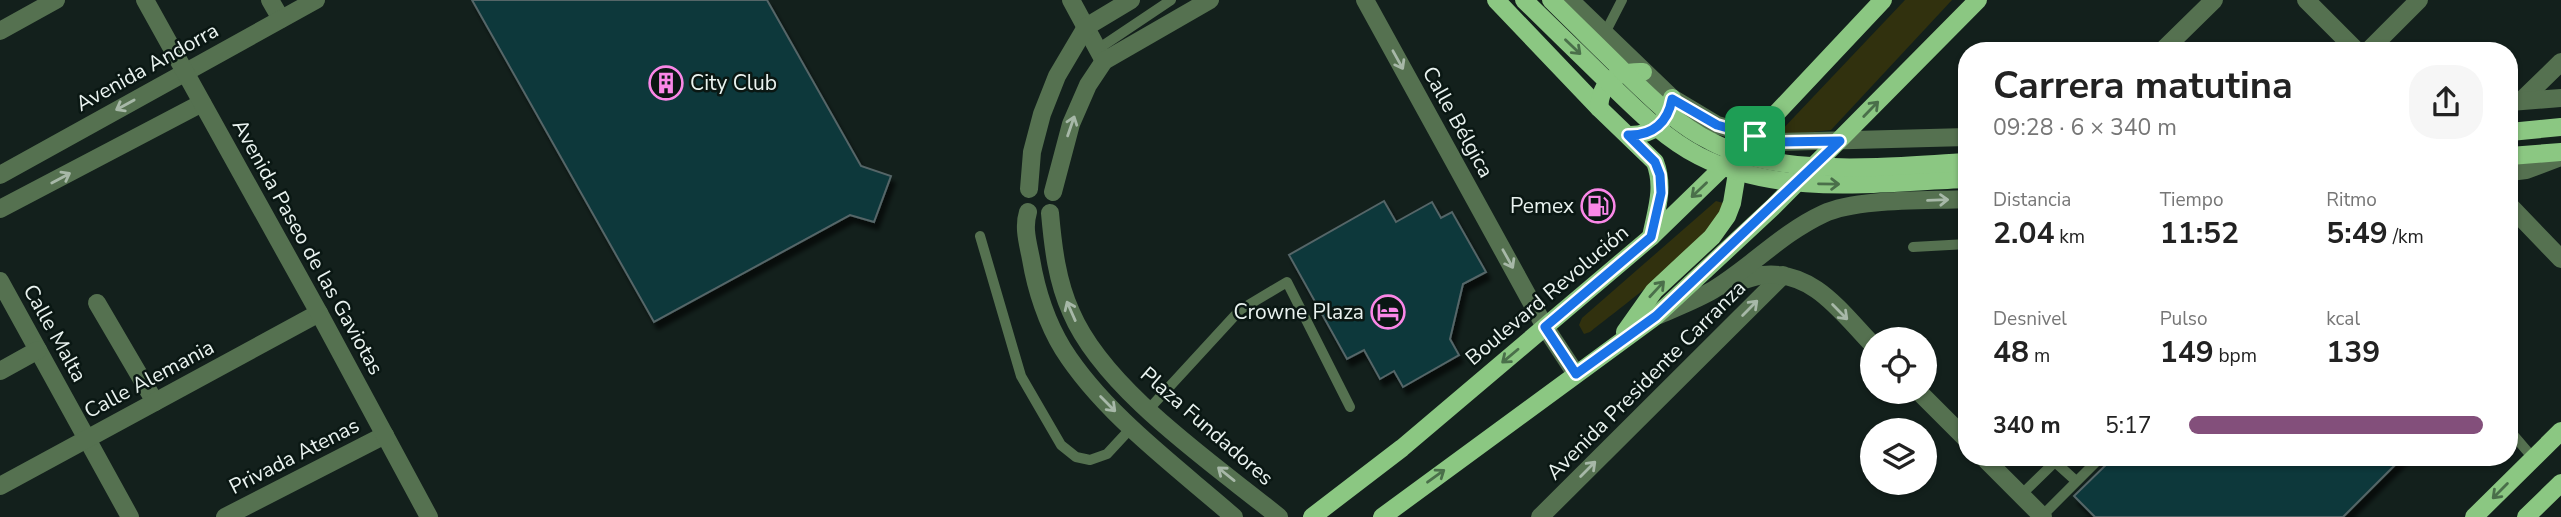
<!DOCTYPE html>
<html lang="es">
<head>
<meta charset="utf-8">
<style>
	body { margin:0; font-family:"Nunito Sans",sans-serif; background:#f6f6f6; color:#222; height:100vh; display:flex; flex-direction:column; font-size:26px; white-space:nowrap }
	* { box-sizing:border-box; margin:0 }
	p { font-size:23px; color:#767676 }
	.icon { flex:none; width:38px; height:38px; fill:none; stroke:currentColor; stroke-width:2; stroke-linecap:round; stroke-linejoin:round }
	.map { position:relative; flex:1; overflow:hidden }
	.side { position:absolute; left:1958px; top:42px; width:560px; height:424px; display:flex; flex-direction:column; background:#fff; border-radius:28px; box-shadow:0 2px 5px #0004 }
	.side>* { flex:none }
	.fabs { position:absolute; left:1860px; top:327px; display:grid; gap:14px }
	.fabs a { display:grid; place-items:center; width:77px; height:77px; border-radius:50%; background:#fff; box-shadow:0 2px 5px #0004; font-size:35px }
	.pin { position:absolute; display:grid; place-items:center; width:60px; height:60px; color:#fff; margin:-30px; border-radius:14px; box-shadow:0 4px 10px #0006 }
	.round { display:grid; place-items:center; flex:none; width:74px; height:74px; border-radius:28px; background:#f6f6f6 }
	.head { display:flex; align-items:center; justify-content:space-between; height:119px; padding:0 35px }
	h1 { font-size:38px; font-weight:700; line-height:52px }
	.stats { display:grid; grid-template-columns:repeat(3,1fr); gap:10px; height:119px; padding:7px 35px }
	.stats div { display:grid; align-content:center }
	.stats b { font-size:30px; font-weight:700 }
	.stats small { font-size:19px; font-weight:400 }
	.stats p { font-size:19px }
	ul { padding:0 35px; list-style:none; font-size:23px }
	li { display:grid; grid-template-columns:112px 84px 1fr; align-items:center; height:52px }
	li i { height:18px; border-radius:9px; background:#834f7b }
	.map>svg:first-child { display:block }
</style>
</head>
<body>
<div class="map">
<svg width="2561" height="517" viewBox="0 0 2561 517">
	<defs>
		<filter id="shadow"><feDropShadow dx="4" dy="7" stdDeviation="2" flood-color="#0009"/></filter>
	</defs>
	<rect width="100%" height="100%" fill="#13201c"/>
	<g fill="#31310e">
		<polygon points="1905,0 1952,0 1831,130 1776,136"/>
		<path d="M1716,201l7,2c-9,37 -101,103 -133,129l-6,2 -5,-9 3,-7z"/>
	</g>
	<g fill="#0e373b" stroke="#556668" stroke-width="2" filter="url(#shadow)">
		<polygon points="472,0 767,0 861,166 891,176 874,222 850,215 654,322"/>
		<polygon points="1384,201 1396,222 1432,202 1441,218 1452,212 1486,272 1463,284 1450,339 1459,355 1403,387 1394,371 1380,379 1364,350 1347,359 1289,255"/>
		<polygon points="2114,457 2403,457 2343,517 2095,517 2074,496"/>
	</g>
	<g fill="none" stroke-linecap="round" stroke-linejoin="round">
		<g stroke="#557150" stroke-width="10">
			<polyline points="1604,35 1622,0"/>
			<polyline points="1098,49 1171,0"/>
			<polyline points="980,236 1021,376 1061,445 1076,457 1090,460 1107,454 1132,427"/>
			<polyline points="1913,247 1967,244"/>
			<polyline points="1148,410 1240,310 1287,282 1350,407"/>
			<polyline points="2510,431 2533,458"/>
			<polyline points="2055,462 2076,481"/>
			<polyline points="2021,495 2060,457"/>
			<polyline points="2042,516 2101,457"/>
		</g>
		<g stroke="#557150" stroke-width="18">
			<polyline points="270,0 281,19"/>
			<polyline points="1071,0 1104,61"/>
			<polyline points="1365,0 1545,327 1576,374"/>
			<polyline points="2306,0 2357,51"/>
			<polyline points="0,31 56,0"/>
			<polyline points="2162,51 2214,0"/>
			<polyline points="2368,51 2419,0"/>
			<polyline points="2522,100 2561,62"/>
			<polyline points="0,175 316,0"/>
			<polyline points="1029,189 1032,152 1042,114 1057,76 1086,27 1131,0"/>
			<polyline points="1053,192 1071,124 1088,85 1104,61 1210,0"/>
			<polyline points="2510,206 2561,259"/>
			<polyline points="0,209 202,103"/>
			<path d="M1028,212c-5,16 0,31 3,47 5,30 16,64 32,90 41,65 114,118 171,168"/>
			<path d="M1050,213c3,34 7,68 21,99 33,78 143,152 208,205"/>
			<polyline points="0,281 130,517"/>
			<polyline points="97,303 155,402"/>
			<polyline points="0,371 38,350"/>
			<polyline points="0,486 319,313"/>
			<polyline points="225,517 385,435"/>
			<polyline points="1540,517 1783,275"/>
		</g>
		<g stroke="#557150" stroke-width="18">
			<polyline points="145,0 319,313 429,517"/>
			<polyline points="1570,0 1672,98 1717,125 1777,142 1967,137"/>
			<polyline points="2510,102 2561,98"/>
			<polyline points="2510,172 2526,170 2561,157"/>
			<path d="M1726,286c12,-4 25,-9 37,-11 50,-5 78,37 109,69"/>
			<path d="M1659,315c18,-8 37,-15 54,-25 38,-23 69,-57 110,-76 34,-16 106,-13 144,-15"/>
			<polyline points="1919,392 1967,440"/>
			<polyline points="1983,457 2043,517"/>
		</g>
		<g stroke="#8bc782" stroke-width="18">
			<path d="M1496,0l103,108 56,54c10,26 1,49 -4,75"/>
			<path d="M1599,108c2,-28 17,-37 44,-36"/>
			<polyline points="2510,132 2561,127"/>
			<path d="M1628,135c25,1 40,-13 44,-37"/>
			<polyline points="2510,156 2561,152"/>
			<polyline points="1625,332 1654,291 1712,237 1727,216 1732,203 1736,179 1745,158"/>
			<polyline points="1312,517 1402,448 1651,237 1755,136 1883,0"/>
			<polyline points="1382,517 1656,316 1774,206 1978,0"/>
			<polyline points="2474,517 2561,431"/>
			<polyline points="2526,517 2561,483"/>
		</g>
		<g stroke="#8bc782" stroke-width="18">
			<path d="M1524,0c28,27 56,55 84,82 28,27 56,56 91,74 82,42 180,26 268,23"/>
			<path d="M1551,0c24,24 48,47 72,71 27,26 53,53 87,70 71,38 178,25 257,21"/>
		</g>
	</g>
	<defs><path id="oneway-shaft" d="M-6 0H5M1.5-3L5.5 0L1.5 3" fill="none" stroke-width="1.6" stroke-linecap="round" stroke-linejoin="round" transform="scale(1.75)"/></defs>
	<g stroke="#4a6f4a">
		<use href="#oneway-shaft" transform="translate(1573 47) rotate(44)"/>
		<use href="#oneway-shaft" transform="translate(1871 109) rotate(-46)"/>
		<use href="#oneway-shaft" transform="translate(1829 184) rotate(1)"/>
		<use href="#oneway-shaft" transform="translate(1699 190) rotate(136)"/>
		<use href="#oneway-shaft" transform="translate(1657 289) rotate(-47)"/>
		<use href="#oneway-shaft" transform="translate(1510 356) rotate(140)"/>
		<use href="#oneway-shaft" transform="translate(1436 476) rotate(-36)"/>
		<use href="#oneway-shaft" transform="translate(2500 491) rotate(135)"/>
	</g>
	<g stroke="#a7b8a8">
		<use href="#oneway-shaft" transform="translate(1398 60) rotate(61)"/>
		<use href="#oneway-shaft" transform="translate(125 105) rotate(151)"/>
		<use href="#oneway-shaft" transform="translate(1071 126) rotate(-71)"/>
		<use href="#oneway-shaft" transform="translate(61 178) rotate(-28)"/>
		<use href="#oneway-shaft" transform="translate(1938 200) rotate(-2)"/>
		<use href="#oneway-shaft" transform="translate(1508 259) rotate(61)"/>
		<use href="#oneway-shaft" transform="translate(1750 308) rotate(-45)"/>
		<use href="#oneway-shaft" transform="translate(1071 311) rotate(-114)"/>
		<use href="#oneway-shaft" transform="translate(1840 312) rotate(45)"/>
		<use href="#oneway-shaft" transform="translate(1108 404) rotate(45)"/>
		<use href="#oneway-shaft" transform="translate(1588 469) rotate(-45)"/>
		<use href="#oneway-shaft" transform="translate(1226 474) rotate(-141)"/>
	</g>
	<g fill="none" stroke-linecap="round" stroke-linejoin="round">
		<defs>
			<path id="route" d="M1672,99l45,26 60,17 63,-1 -184,175 -80,58 -31,-47 106,-90 10,-44 -1,-18 -5,-13 -27,-27c25,1 40,-13 44,-36z"/>
		</defs>
		<use href="#route" stroke="#fff" stroke-width="14"/>
		<use href="#route" stroke="#1a73e8" stroke-width="9"/>
	</g>
	<defs>
		<symbol id="building-ring" viewBox="-11 -11 22 22"><circle r="9.5" fill="#0a1713" stroke="#fa87e7" stroke-width="1.5"/><path d="M-4-6H4V6H1V3H-1V6H-4ZM-2.5-4.3h1.7v1.8h-1.7ZM.8-4.3h1.7v1.8H.8ZM-2.5-1h1.7V.8h-1.7ZM.8-1h1.7V.8H.8Z" fill="#fa87e7"/></symbol>
		<symbol id="fuel-ring" viewBox="-11 -11 22 22"><circle r="9.5" fill="#0a1713" stroke="#fa87e7" stroke-width="1.5"/><path d="M-5.5-6h7V0h2V4h1.3V-2.5L3-4.5l.8-.8L6-3V5H2.5V1h-1V6h-7ZM-4.2-4.7v3.2H.2V-4.7Z" fill="#fa87e7"/></symbol>
		<symbol id="hotel-ring" viewBox="-11 -11 22 22"><circle r="9.5" fill="#0a1713" stroke="#fa87e7" stroke-width="1.5"/><path d="M-6-4.5h1.5V1H6V5H4.5V3h-9V5H-6ZM-4 0a1.8 1.8 0 1 1 3.6 0ZM.5 0V-2.5h3Q6-2.5 6 0Z" fill="#fa87e7"/></symbol>
	</defs>
	<g fill-rule="evenodd">
		<use href="#building-ring" x="647" y="64" width="38" height="38"/>
		<use href="#fuel-ring" x="1579" y="187" width="38" height="38"/>
		<use href="#hotel-ring" x="1369" y="293" width="38" height="38"/>
	</g>
	<g text-anchor="middle" dominant-baseline="central" stroke-width="5" stroke-linejoin="round" paint-order="stroke">
		<g font-size="21" fill="#eaf3f0" stroke="#0a1713">
			<text transform="translate(147 67) rotate(-29)">Avenida Andorra</text>
			<text transform="translate(1458 122) rotate(61)">Calle Bélgica</text>
			<text transform="translate(308 247) rotate(61)">Avenida Paseo de las Gaviotas</text>
			<text transform="translate(1547 295) rotate(-40)">Boulevard Revolución</text>
			<text transform="translate(55 333) rotate(61)">Calle Malta</text>
			<text transform="translate(149 379) rotate(-28)">Calle Alemania</text>
			<text transform="translate(1646 380) rotate(-45)">Avenida Presidente Carranza</text>
			<text transform="translate(1207 426) rotate(41)">Plaza Fundadores</text>
			<text transform="translate(294 456) rotate(-27)">Privada Atenas</text>
		</g>
		<g font-size="21" fill="#eaf3f0" stroke="#0a1713" text-anchor="end">
			<text x="690" y="83" text-anchor="start">City Club</text>
			<text x="1574" y="206">Pemex</text>
			<text x="1364" y="312">Crowne Plaza</text>
		</g>
	</g>
</svg>
<div class="fabs">
<a><svg class="icon" aria-label="locate" viewBox="0 0 24 24"><circle cx="12" cy="12" r="6"/><path d="M12 2v4M12 18v4M2 12h4M18 12h4"/></svg></a>
<a><svg class="icon" aria-label="layers" viewBox="0 0 24 24"><path d="M12 4l9 5-9 5-9-5zM3 14l9 5 9-5"/></svg></a>
</div>
<div class="pin" style="left:1755px;top:136px;background:#1e9e55"><svg class="icon" aria-label="arrive" viewBox="0 0 24 24"><path d="M6 21V4h12l-3 4 3 4H6"/></svg></div>
<section class="side">
<div class="head"><div><h1>Carrera matutina</h1><p>09:28 · 6 × 340 m</p></div><a class="round"><svg class="icon" aria-label="share" viewBox="0 0 24 24"><path d="M12 15V3M7 8l5-5 5 5M5 13v7h14v-7"/></svg></a></div>
<div class="stats">
<div><p>Distancia</p><b>2.04<small> km</small></b></div>
<div><p>Tiempo</p><b>11:52</b></div>
<div><p>Ritmo</p><b>5:49<small> /km</small></b></div>
</div>
<div class="stats">
<div><p>Desnivel</p><b>48<small> m</small></b></div>
<div><p>Pulso</p><b>149<small> bpm</small></b></div>
<div><p>kcal</p><b>139</b></div>
</div>
<ul>
<li><b>340 m</b>5:17<i style="width:100%"></i></li>
</ul>
</section>
</div>
</body>
</html>
